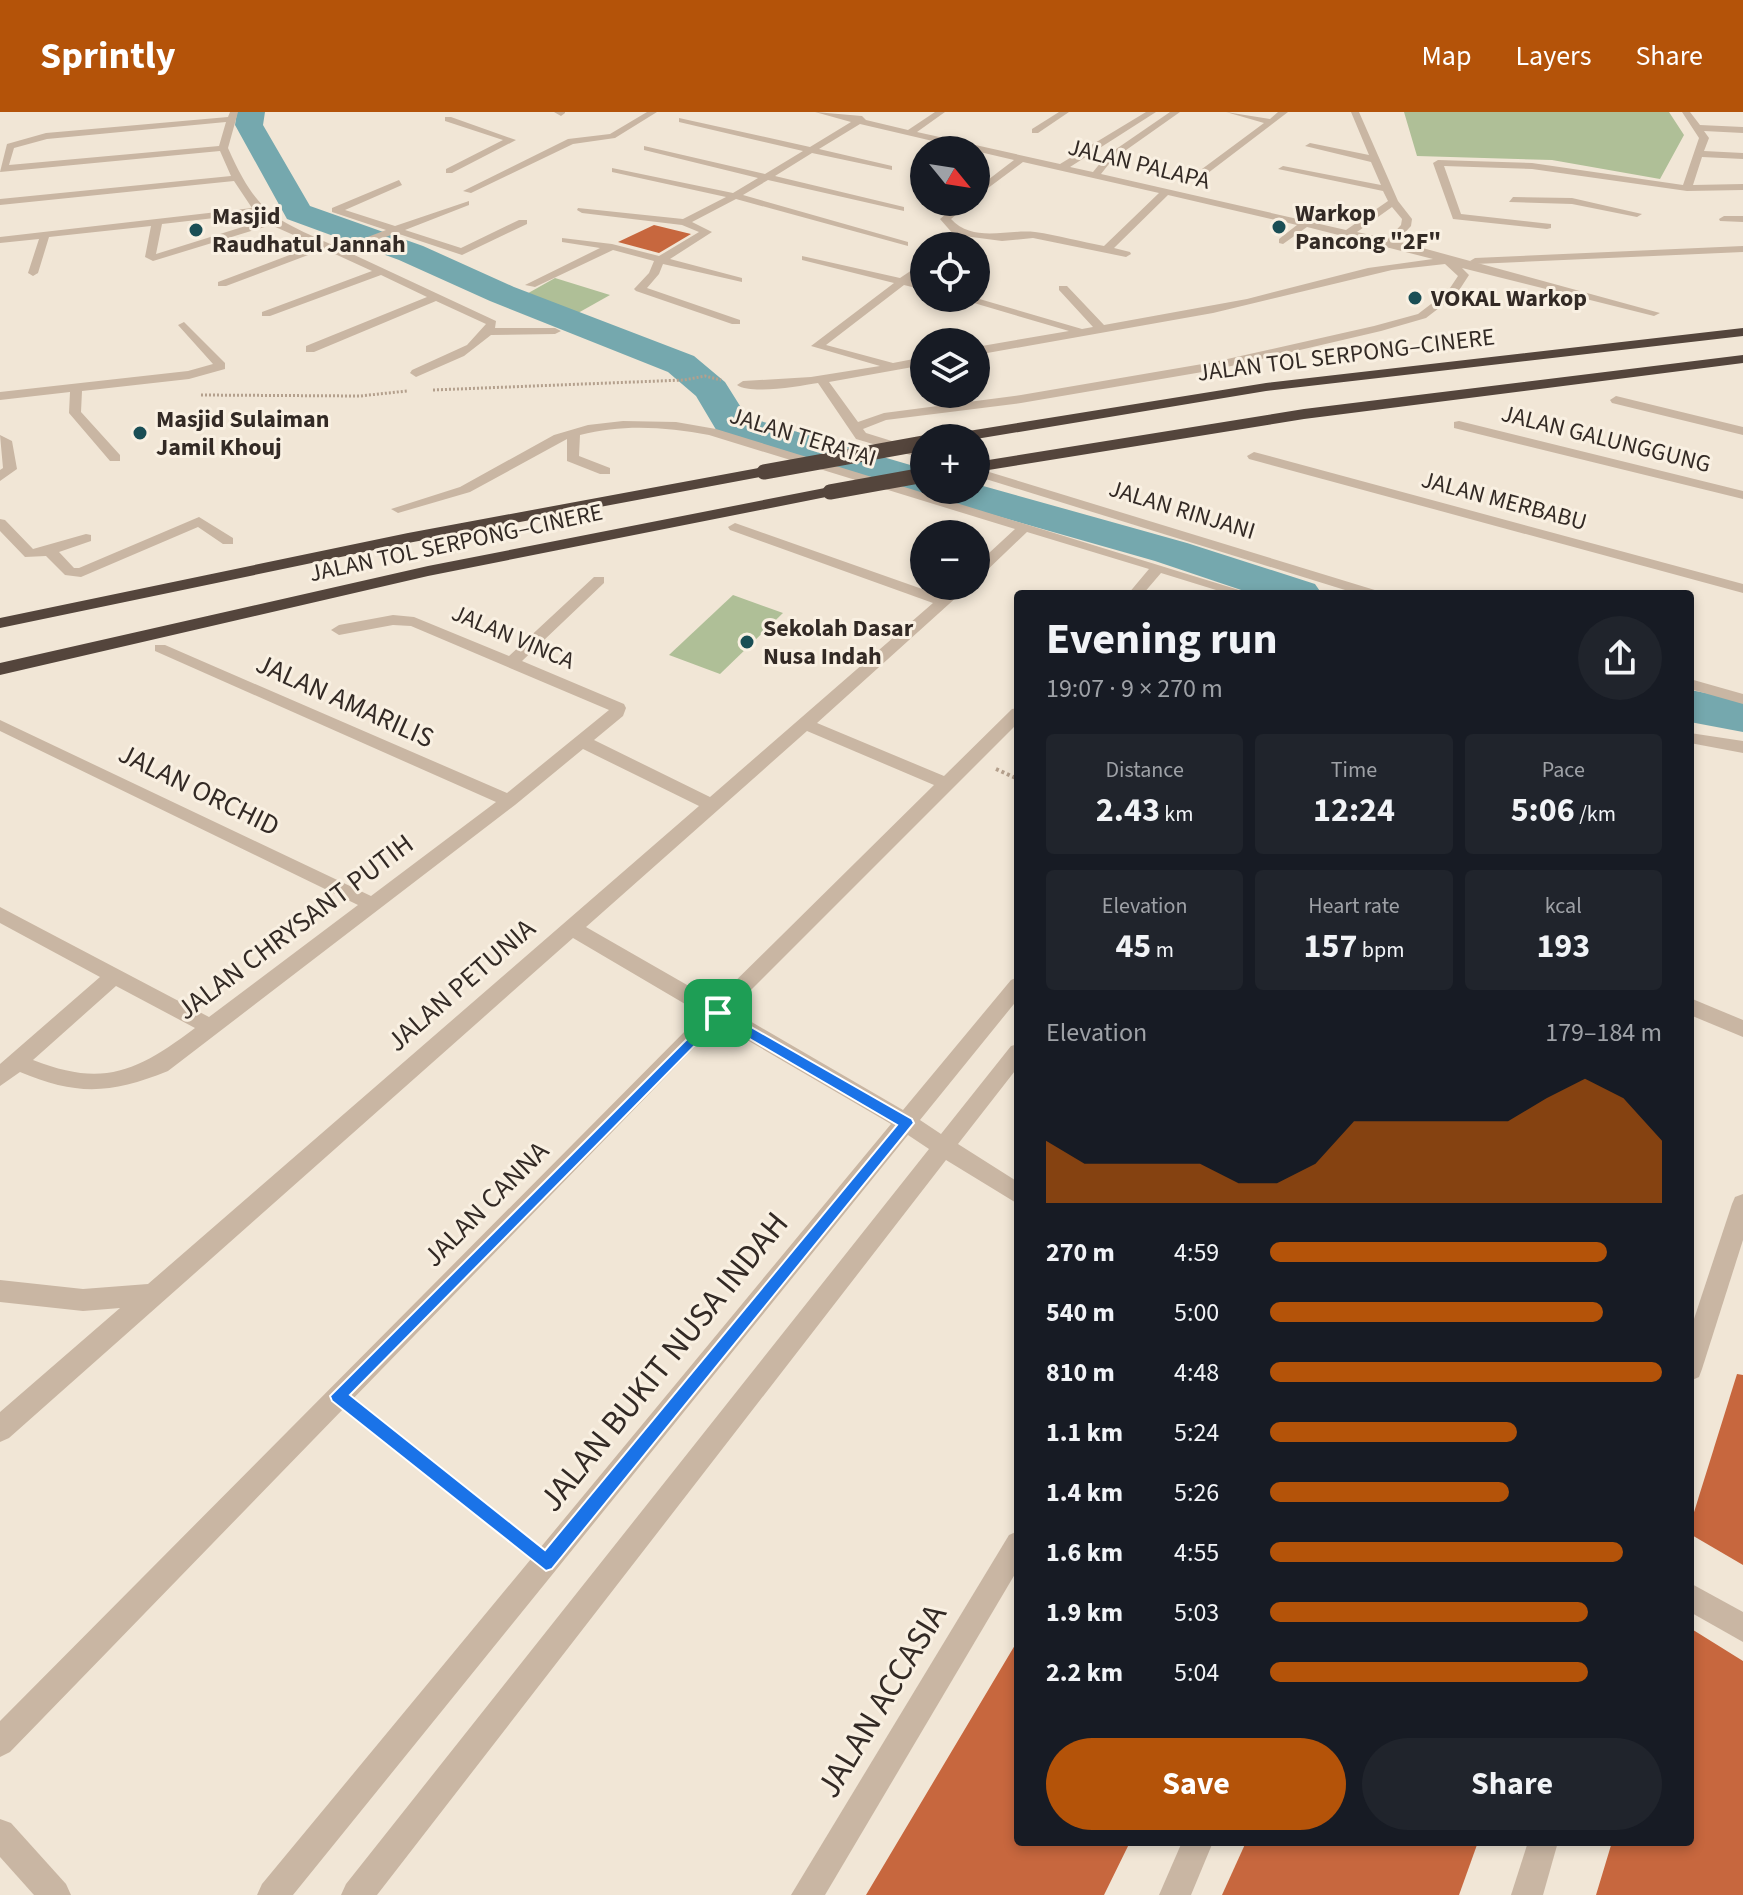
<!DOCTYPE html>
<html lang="en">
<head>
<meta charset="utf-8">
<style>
	body { margin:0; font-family:"Source Sans 3",sans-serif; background:#20242c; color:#f1f3f6; height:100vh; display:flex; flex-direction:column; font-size:30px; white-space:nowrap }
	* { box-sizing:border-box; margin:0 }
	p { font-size:26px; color:#9ea1a6 }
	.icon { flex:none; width:44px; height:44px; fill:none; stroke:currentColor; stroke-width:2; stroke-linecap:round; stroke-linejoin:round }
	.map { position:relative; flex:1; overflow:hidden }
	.drawer { position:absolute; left:1014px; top:478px; width:680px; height:1256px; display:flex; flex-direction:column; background:#171b24; border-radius:8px; box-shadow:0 4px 12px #0003 }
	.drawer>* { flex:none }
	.needle { width:52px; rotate:120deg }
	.fabs { position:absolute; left:910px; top:24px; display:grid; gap:16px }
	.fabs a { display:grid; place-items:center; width:80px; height:80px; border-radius:50%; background:#171b24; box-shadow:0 4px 12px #0003; font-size:40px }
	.pin { position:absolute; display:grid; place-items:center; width:68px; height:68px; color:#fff; margin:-34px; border-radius:16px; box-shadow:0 4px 12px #0006 }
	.round { display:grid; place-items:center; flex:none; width:84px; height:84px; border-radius:42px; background:#20242c }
	.summary { display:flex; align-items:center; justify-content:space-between; height:136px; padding:0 32px }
	h1 { font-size:44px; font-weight:700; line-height:60px }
	.stats { display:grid; grid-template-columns:repeat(3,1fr); gap:12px; height:136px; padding:8px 32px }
	.stats div { display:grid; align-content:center; border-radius:8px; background:#20242c; text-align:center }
	.stats b { font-size:34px; font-weight:700 }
	.stats small { font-size:22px; font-weight:400 }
	.stats p { font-size:22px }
	.chart { height:224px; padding:16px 32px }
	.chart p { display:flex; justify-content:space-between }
	.chart svg { width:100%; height:144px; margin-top:8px; fill:#b45309; opacity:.7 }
	.cta { display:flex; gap:16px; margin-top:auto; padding:16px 32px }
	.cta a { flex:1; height:92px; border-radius:48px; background:#b45309; color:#fff; font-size:32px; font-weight:700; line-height:92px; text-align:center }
	.cta a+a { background:#20242c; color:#f1f3f6 }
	ul { padding:0 32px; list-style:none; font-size:26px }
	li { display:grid; grid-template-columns:128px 96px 1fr; align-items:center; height:60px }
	li i { height:20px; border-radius:10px; background:#b45309 }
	header { display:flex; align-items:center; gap:48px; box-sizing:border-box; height:112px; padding:0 40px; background:#b45309; color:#fff }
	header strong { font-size:38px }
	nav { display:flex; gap:44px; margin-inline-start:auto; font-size:28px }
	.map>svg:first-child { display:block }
</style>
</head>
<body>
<header>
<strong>Sprintly</strong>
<nav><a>Map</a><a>Layers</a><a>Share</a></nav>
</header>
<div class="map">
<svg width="1743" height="1783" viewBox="0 0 1743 1783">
	<rect width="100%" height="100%" fill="#f1e6d6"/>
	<g fill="#afbf97">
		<polygon points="1404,0 1669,0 1684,23 1660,67 1552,48 1417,44"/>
		<polygon points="555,166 610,183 578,201 523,184"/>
		<polygon points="733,483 783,501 720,562 669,543"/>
	</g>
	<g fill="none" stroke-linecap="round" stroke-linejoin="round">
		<g fill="#75a8ae" fill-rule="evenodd">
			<polygon points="237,0 265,0 263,13 310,94 423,134 514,175 694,244 725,270 747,305 924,357 924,378 976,378 976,372 1187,431 1315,472 1322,482 1253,482 1155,449 937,387 933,380 924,383 909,379 718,321 696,284 668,260 490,189 399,148 287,107 235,13"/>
			<polygon points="1690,578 1743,588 1743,620 1690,610"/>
		</g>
	</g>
	<g fill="#c7673e">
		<polygon points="654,113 691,122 659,141 618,130"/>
		<polygon points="1737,1262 1743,1263 1743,1453 1690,1422 1690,1413"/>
		<polygon points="1690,1516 1743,1549 1743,1783 1596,1783 1612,1730 1690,1730"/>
		<polygon points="1018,1528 1018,1730 1130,1730 1104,1783 866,1783"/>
		<polygon points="1246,1730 1478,1730 1459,1783 1222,1783"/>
	</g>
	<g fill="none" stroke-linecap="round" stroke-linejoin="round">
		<g stroke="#b4a08d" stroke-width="3" stroke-dasharray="2 2" stroke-linecap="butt">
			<polyline points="433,278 684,268 705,264 721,268"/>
			<polyline points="201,283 360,284 407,279"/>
		</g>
		<polyline stroke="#b4a08d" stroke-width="4" stroke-dasharray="3 3" stroke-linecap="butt" points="996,657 1018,667"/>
		<polyline stroke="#b4a08d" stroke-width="7" stroke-dasharray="5 5" stroke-linecap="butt" points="361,1302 524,1433"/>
		<g fill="#c9b6a3" fill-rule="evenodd">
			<path d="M230,0h8l-10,36c30,68 47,71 111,100l47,-18 -54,-18v-4l67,-28 3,5 -57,25 50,16 74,-25v4l-64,25 56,18 58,-28h8v4l-65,31 -66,-22 -48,19 148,69 -1,7h60l6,3 -6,3 -64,1 -27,21 -48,21 -6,-4 2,-3 55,-25 19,-21 -50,-23 -122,51h-8v-6l121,-49 -46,-22 -111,41h-8v-4l110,-41 -48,-22 -98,37h-8v-4l98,-37 -45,-20 -118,36 -8,-4 6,-31 -102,11 -11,36 -5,3 -5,-3 11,-34 -39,4v-6l252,-29 -18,-27 -234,24v-6l231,-23 -11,-25 -220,21 7,-28 39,-11 182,-16zM226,10l-7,24 -210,19 5,-17 33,-9zM258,101l7,7 -109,34 6,-30z"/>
			<polygon points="554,0 565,0 565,1 561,4"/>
			<polygon points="647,0 657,0 615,26 573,32 471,81 463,79 568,27 610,22"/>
			<path d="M815,0l47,4 4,4 42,10 27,-18h10l-28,20 143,32 86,-52h10l-86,55 23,5 13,-16 64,-44h10l-68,48 -11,14 245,56 42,-29 -5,-10 -105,-22 5,-3 98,19 -10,-23 -66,-16 5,-3 59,12 -18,-43h8l39,89 14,18 -1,7 -14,15 263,72 -6,3 -192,-48 7,7 -13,20 -30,23 -45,13 -167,39 -193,33 -135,17 -23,9 3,4 58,18v8l-68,-20 -38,-56c-19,3 -66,12 -81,2l6,-4 68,-4 69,-11 -69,-20 83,-63 -92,-23v-4l98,22 24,-16v8l-13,10 13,4v6l-20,-5 -78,60 67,18 31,-6v8l-95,17 29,40 26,-9 137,-18 193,-33 160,-36 44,-12 30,-23 10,-15 -13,-12 -53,6 -179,43 -237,42v-8l93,-16 -112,-33h19l106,31 11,-2 -34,-37v-4h8l37,39 143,-26 121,-31 65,-9 -126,-32 -24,17 -4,-1v-4l18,-14 -129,-30 -54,53 16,4 1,2 -5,3 -93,-19 -31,3 -38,-5 -7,10h-11l8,-11 -14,-16 20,-17h11l-20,17c22,24 56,10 84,13 23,3 46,10 69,14l55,-53 -136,-31 -47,35v-8l38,-29 -154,-36 -41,25 73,17v4l-80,-17 -37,23 129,31v4l-136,-31 -25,15 165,47v4l-172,-47 -44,23 20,10 -42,27 72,19v4l-79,-18 -4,10 -12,14 93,32v4h-8l-96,-33 -2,-2 15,-16 5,-12 -41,-11 -78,37 -10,-2 75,-37 -38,-6v-4l50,6 47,12 40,-24 -17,-7 -100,-12 -5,-3 1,-2 105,11 43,-22 -114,-25v-4l121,25 25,-15 -114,-28v-4l121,28 38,-23 -124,-29v-4l131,29 41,-25zM1392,95l10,12 -1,6 -13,14 -31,-7z"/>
			<polygon points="1059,0 1069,0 1038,21 1032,21 1032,17"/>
			<polygon points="1226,0 1270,7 1278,0 1288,0 1208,61 1202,61 1202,57 1264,11"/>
			<polygon points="1682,0 1690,0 1700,13 1743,15 1743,21 1704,19 1709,26 1704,39 1743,41 1743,47 1702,45 1693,73 1743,72 1743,78 1687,79 1532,57 1444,54 1461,102 1551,112 1551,116 1547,117 1453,107 1433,51 1438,48 1532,51 1683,73 1699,26"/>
			<polygon points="445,5 451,5 516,28 452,61 446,61 446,57 503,28 445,9"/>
			<polygon points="1513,85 1572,86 1642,102 1637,105 1572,92 1509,90"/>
			<polygon points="1724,104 1743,104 1743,110 1720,109 1719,107"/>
			<polygon points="1743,134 1743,140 1475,152 1470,149 1475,146"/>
			<polygon points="184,210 225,251 225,257 189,267 82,279 81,300 120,343 120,349 110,349 69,301 70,280 0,288 0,280 188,259 213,252 178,213"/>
			<polygon points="1616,284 1743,315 1743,323 1612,291 1610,288"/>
			<path d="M623,309l53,1 40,7 536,165h-23l-68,-21 -18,21h-15l21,-25 -122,-37 -46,44 -5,1v-12l39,-36 -306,-94c-43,-8 -86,-11 -129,0l-1,21 31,12v6h-10l-33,-13v-22l-97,53 -72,21 -7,-4 69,-22 94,-52 34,-10z"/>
			<polygon points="1459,309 1743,379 1743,387 1454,316 1454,310"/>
			<polygon points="0,323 12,329 17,357 0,369 0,358 3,356"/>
			<polygon points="1254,340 1743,472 1743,481 1249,347 1247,344"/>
			<polygon points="976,356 1378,479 1380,482 1358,482 976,364"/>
			<polygon points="199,405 233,426 233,432 223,432 198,415 81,465 65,463 46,444 25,445 0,419 0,407 5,408 33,437 86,422 91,423 91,429 59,440 74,456 79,456"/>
			<path d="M735,411l207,73 11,-10h16l-152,137 127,53 68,-67 6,-1v15l-287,287 172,100 108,-130 7,-3v22l-98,121 21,14 70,-88 7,-2v23l-60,77 60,38v22l-72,-44 -569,735h-36l5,-11 583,-735 -21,-14 -615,760h-36l5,-11 629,-760 -173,-101 -708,729 -10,5v-36l702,-707 -129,-76 -564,500 -9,4v-30l120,-104 -37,3 -83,-9v-22l83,9 65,-5 551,-478 -116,-57 -68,56 -347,266c-57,23 -91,25 -148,1l-20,14v-22l100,-87 -100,-54v-16l209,110 149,-112 -358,-174v-11l371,176 125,-94 -341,-151v-6h10l342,148 102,-83 -198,-84 -18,-1 -54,10 -8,-5 8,-5 54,-10 21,2 95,39 85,-79h10v6l-82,78 102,43 2,4 -3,8 -29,24 116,57 223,-194 -203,-73 -2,-3zM807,619l127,54 -219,216 -129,-74zM116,874l79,42c-57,43 -91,60 -162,32z"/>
			<polygon points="1690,567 1743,582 1743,592 1690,577"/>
			<polygon points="1690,621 1743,629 1743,641 1690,631"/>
			<polygon points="1690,886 1743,908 1743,925 1690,903"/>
			<polygon points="1743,1082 1743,1128 1702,1257 1699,1265 1690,1269 1690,1219 1732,1092 1735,1085"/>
			<polygon points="1018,1419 1018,1457 825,1783 791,1783 1009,1423"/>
			<polygon points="1690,1471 1743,1500 1743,1530 1690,1500"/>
			<polygon points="0,1707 11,1711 66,1772 71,1783 34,1783 0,1745"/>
			<polygon points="1182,1730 1213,1730 1191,1783 1159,1783"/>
			<polygon points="1528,1730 1558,1730 1543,1783 1511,1783"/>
		</g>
		<g fill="#54453c" fill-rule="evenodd">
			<polygon points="1743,216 1743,224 1266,279 976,327 948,326 956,321 1266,271"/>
			<polygon points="1743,243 1743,251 1304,307 976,360 976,350 1304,297"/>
			<polygon points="764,355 772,360 770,363 408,431 0,516 0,506 408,421"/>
			<polygon points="830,375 838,380 836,383 428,464 0,563 0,551 428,454"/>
		</g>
		<g stroke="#54453c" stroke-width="15">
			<polyline points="764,360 924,331"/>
			<polyline points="830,380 924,363"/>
		</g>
	</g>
	<path fill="#1a73e8" stroke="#fff" stroke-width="2" fill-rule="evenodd" d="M718,896l194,111 2,4 -362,446 -6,2 -214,-170 -2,-5zM719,909l178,104 -352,425 -195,-155z"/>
	<g fill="#1a4e55" stroke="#f9f0e2" stroke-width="3">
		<circle cx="1279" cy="115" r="8"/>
		<circle cx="196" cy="118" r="8"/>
		<circle cx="1415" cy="186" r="8"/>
		<circle cx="140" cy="321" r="8"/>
		<circle cx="747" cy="530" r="8"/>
	</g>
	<g text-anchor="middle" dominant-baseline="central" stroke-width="6" stroke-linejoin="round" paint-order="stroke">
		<g font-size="24" fill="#332a25" stroke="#f9f0e2">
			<text transform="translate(1139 52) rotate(14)">JALAN PALAPA</text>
			<text transform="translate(1346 243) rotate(-7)">JALAN TOL SERPONG–CINERE</text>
			<text transform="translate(803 325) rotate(17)">JALAN TERATAI</text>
			<text transform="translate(1606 327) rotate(14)">JALAN GALUNGGUNG</text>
			<text transform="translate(1504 389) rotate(15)">JALAN MERBABU</text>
			<text transform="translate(1182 398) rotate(17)">JALAN RINJANI</text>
			<text transform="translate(456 431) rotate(-12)">JALAN TOL SERPONG–CINERE</text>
			<text transform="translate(513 525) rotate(23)">JALAN VINCA</text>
		</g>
		<g font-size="24" font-weight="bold" fill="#332a25" stroke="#f9f0e2" text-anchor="start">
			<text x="1295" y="101">Warkop<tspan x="1295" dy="28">Pancong "2F"</tspan></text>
			<text x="212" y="104">Masjid<tspan x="212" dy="28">Raudhatul Jannah</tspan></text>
			<text x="1431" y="186">VOKAL Warkop</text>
			<text x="156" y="307">Masjid Sulaiman<tspan x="156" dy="28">Jamil Khouj</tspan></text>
			<text x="763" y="516">Sekolah Dasar<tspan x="763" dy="28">Nusa Indah</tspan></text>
		</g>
		<g font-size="28" fill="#332a25" stroke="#f9f0e2">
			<text transform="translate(345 589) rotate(24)">JALAN AMARILIS</text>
			<text transform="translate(199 678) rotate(26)">JALAN ORCHID</text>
			<text transform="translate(295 815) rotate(-37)">JALAN CHRYSANT PUTIH</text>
			<text transform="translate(461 873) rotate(-41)">JALAN PETUNIA</text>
			<text transform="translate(486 1092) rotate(-45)">JALAN CANNA</text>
		</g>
		<g font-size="34" fill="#332a25" stroke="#f9f0e2">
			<text transform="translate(664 1250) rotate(-51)">JALAN BUKIT NUSA INDAH</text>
			<text transform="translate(882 1589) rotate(-59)">JALAN ACCASIA</text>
		</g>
	</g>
</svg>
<div class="fabs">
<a><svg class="needle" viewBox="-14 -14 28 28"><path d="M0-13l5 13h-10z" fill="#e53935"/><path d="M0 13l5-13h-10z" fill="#9ea1a6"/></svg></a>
<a><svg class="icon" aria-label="locate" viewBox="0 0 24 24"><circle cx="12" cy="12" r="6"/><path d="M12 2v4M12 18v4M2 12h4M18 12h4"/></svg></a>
<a><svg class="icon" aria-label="layers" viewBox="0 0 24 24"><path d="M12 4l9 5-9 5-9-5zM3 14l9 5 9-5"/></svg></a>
<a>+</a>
<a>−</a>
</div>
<div class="pin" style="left:718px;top:901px;background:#1e9e55"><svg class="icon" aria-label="arrive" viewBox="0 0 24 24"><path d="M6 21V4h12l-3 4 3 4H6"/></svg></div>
<section class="drawer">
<div class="summary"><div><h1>Evening run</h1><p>19:07 · 9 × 270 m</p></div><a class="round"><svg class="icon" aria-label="share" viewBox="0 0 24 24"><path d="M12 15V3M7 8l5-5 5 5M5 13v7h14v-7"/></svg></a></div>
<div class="stats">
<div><p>Distance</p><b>2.43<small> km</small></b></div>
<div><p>Time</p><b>12:24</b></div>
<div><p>Pace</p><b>5:06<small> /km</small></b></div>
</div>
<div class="stats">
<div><p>Elevation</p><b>45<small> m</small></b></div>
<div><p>Heart rate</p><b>157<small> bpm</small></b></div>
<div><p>kcal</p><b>193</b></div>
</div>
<div class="chart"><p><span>Elevation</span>179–184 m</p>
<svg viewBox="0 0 160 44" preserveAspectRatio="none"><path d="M0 44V25L10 32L20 32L30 32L40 32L50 38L60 38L70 32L80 19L90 19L100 19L110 19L120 19L130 12L140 6L150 12L160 25V44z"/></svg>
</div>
<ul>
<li><b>270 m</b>4:59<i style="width:86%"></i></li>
<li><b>540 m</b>5:00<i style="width:85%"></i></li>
<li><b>810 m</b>4:48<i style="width:100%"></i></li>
<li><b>1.1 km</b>5:24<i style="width:63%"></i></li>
<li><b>1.4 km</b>5:26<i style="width:61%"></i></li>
<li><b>1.6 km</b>4:55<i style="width:90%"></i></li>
<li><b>1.9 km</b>5:03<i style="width:81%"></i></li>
<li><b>2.2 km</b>5:04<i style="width:81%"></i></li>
</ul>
<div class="cta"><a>Save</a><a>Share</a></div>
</section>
</div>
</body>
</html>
